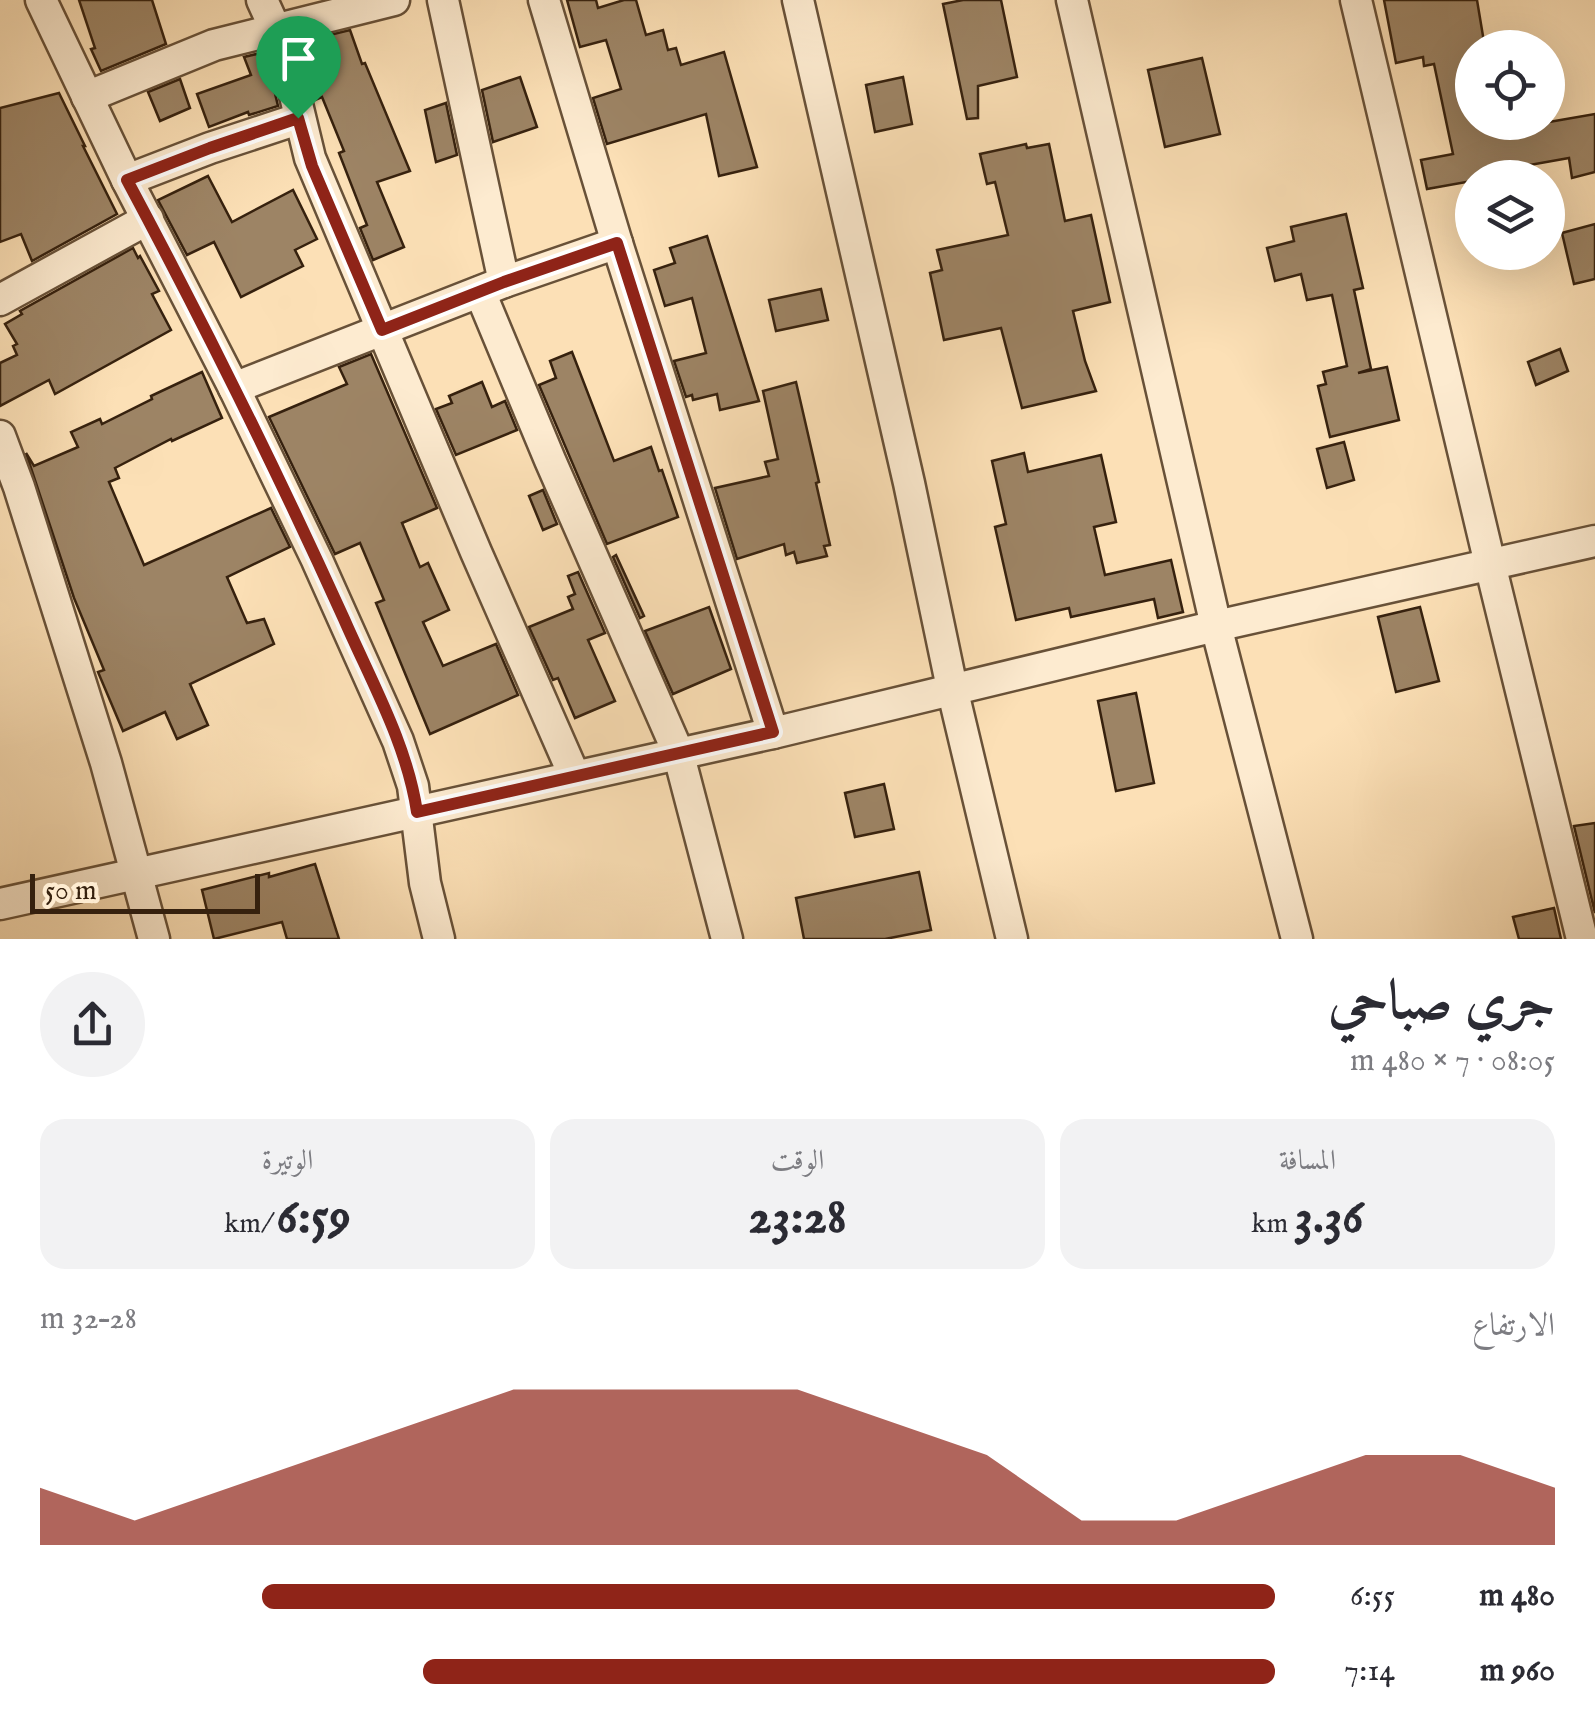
<!DOCTYPE html>
<html lang="ar">
<head>
<meta charset="utf-8">
<style>
	body { margin:0; font-family:"IM FELL English",Amiri,serif; background:#f2f2f3; color:#2b2b33; direction:rtl; height:100vh; display:flex; flex-direction:column; font-size:38px; white-space:nowrap }
	* { box-sizing:border-box; margin:0 }
	p { font-size:32px; color:#7c7c81 }
	.icon { flex:none; width:55px; height:55px; fill:none; stroke:currentColor; stroke-width:2; stroke-linecap:round; stroke-linejoin:round }
	.map { position:relative; height:939px; overflow:hidden; direction:ltr }
	.panel { display:flex; flex-direction:column; background:#fff; flex:1 }
	.panel>* { flex:none }
	.buttons { position:absolute; left:1455px; top:30px; display:grid; gap:20px }
	.buttons a { display:grid; place-items:center; width:110px; height:110px; border-radius:50%; background:#fff; box-shadow:0 10px 40px #0002; font-size:50px }
	.scale { position:absolute; left:30px; bottom:25px; width:230px; box-sizing:border-box; padding-left:10px; border:5px solid #36210e; border-top:0; font-size:28px; line-height:35px; white-space:nowrap; color:#36210e; -webkit-text-stroke:8px #fdebd0; paint-order:stroke }
	.pin { position:absolute; display:grid; place-items:center; width:85px; height:85px; color:#fff; margin:-102px -42px; border-radius:50% 50% 50% 0; rotate:-45deg; box-shadow:0 0 10px #0007 }
	.pin .icon { rotate:45deg }
	.round { display:grid; place-items:center; flex:none; width:105px; height:105px; border-radius:52px; background:#f2f2f3 }
	.head { display:flex; align-items:center; justify-content:space-between; height:170px; padding:0 40px }
	h1 { font-size:55px; font-weight:700; line-height:75px }
	.stats { display:grid; grid-template-columns:repeat(3,1fr); gap:15px; height:170px; padding:10px 40px }
	.stats div { display:grid; align-content:center; border-radius:25px; background:#f2f2f3; text-align:center }
	.stats b { font-size:50px; font-weight:700 }
	.stats small { font-size:28px; font-weight:400 }
	.stats p { font-size:28px }
	.chart { height:280px; padding:20px 40px }
	.chart p { display:flex; justify-content:space-between }
	.chart svg { width:100%; height:180px; margin-top:10px; fill:#8f2418; opacity:.7 }
	ul { padding:0 40px; list-style:none; font-size:32px }
	li { display:grid; grid-template-columns:160px 120px 1fr; align-items:center; height:75px }
	li i { height:25px; border-radius:12px; background:#8f2418 }
	.map>svg:first-child { display:block }
</style>
</head>
<body>
<div class="map">
<svg width="1595" height="939" viewBox="0 0 1595 939">
	<rect width="100%" height="100%" fill="#fce0b6"/>
	<filter id="stains"><feTurbulence type="fractalNoise" baseFrequency=".002" numOctaves="4"/><feColorMatrix values="0 0 0 0 .2 0 0 0 0 .09 0 0 0 0 .02 0 0 0 .5 -.17"/></filter>
	<radialGradient id="worn" r=".72"><stop offset=".6" stop-color="#630" stop-opacity="0"/><stop offset="1" stop-color="#630" stop-opacity=".3"/></radialGradient>
	<g fill="#9d8465" stroke="#36210e" stroke-width="2.5">
		<polygon points="79,0 152,0 166,44 101,71 91,49 95,48"/>
		<polygon points="567,0 596,0 598,8 624,0 636,0 646,35 663,30 668,50 676,48 681,65 724,52 757,167 719,176 706,114 607,144 593,98 621,89 606,40 580,47"/>
		<polygon points="963,0 1001,0 1017,77 978,86 978,118 967,119 943,4"/>
		<polygon points="1384,0 1477,0 1485,48 1472,48 1472,122 1549,122 1595,114 1595,172 1572,178 1569,158 1519,167 1522,178 1472,178 1472,181 1427,189 1421,160 1453,154 1434,64 1424,66 1423,57 1396,63"/>
		<polygon points="350,30 362,64 365,63 410,171 377,182 404,247 373,260 360,228 367,225 339,153 344,151 322,97 315,100 301,42"/>
		<polygon points="265,52 278,106 249,115 248,112 209,127 197,94 251,75 244,57"/>
		<polygon points="1202,58 1220,134 1165,147 1148,70"/>
		<polygon points="520,77 537,127 493,142 482,90"/>
		<polygon points="903,77 912,124 875,132 866,85"/>
		<polygon points="180,79 190,108 160,121 148,92"/>
		<polygon points="59,93 85,146 83,146 117,214 32,261 21,234 0,242 0,108"/>
		<polygon points="446,103 457,155 436,162 425,110"/>
		<polygon points="1026,144 1027,148 1049,144 1065,221 1091,215 1110,302 1073,311 1085,361 1096,391 1022,408 1001,328 944,340 930,273 942,270 937,250 1008,235 995,182 987,184 980,154"/>
		<polygon points="208,176 232,222 293,190 317,239 295,250 303,266 241,297 214,242 187,255 158,200"/>
		<polygon points="1346,214 1363,288 1354,290 1371,369 1358,373 1387,367 1399,420 1330,437 1318,386 1326,384 1323,372 1347,366 1332,295 1307,300 1301,274 1275,281 1267,248 1294,241 1291,227"/>
		<polygon points="1595,224 1595,279 1574,284 1562,233"/>
		<polygon points="707,236 759,401 720,410 717,394 693,400 692,395 686,397 674,361 706,353 692,298 665,306 654,270 675,263 670,248"/>
		<polygon points="133,248 138,258 140,256 159,291 152,294 171,330 55,394 49,380 0,406 0,363 17,355 13,346 17,344 5,324 22,314 20,311"/>
		<polygon points="821,289 828,320 776,331 769,300"/>
		<polygon points="1560,349 1568,371 1536,385 1528,362"/>
		<polygon points="572,352 614,461 651,447 659,471 662,470 678,517 607,544 539,385 556,378 550,361"/>
		<polygon points="371,354 437,508 402,523 420,567 428,563 449,610 423,622 443,666 496,644 518,695 430,734 376,603 384,600 360,543 335,554 269,417 347,384 339,367"/>
		<polygon points="202,372 222,418 172,441 171,439 115,468 119,478 109,482 144,565 271,508 290,547 227,577 247,623 264,619 274,644 190,684 208,725 177,739 165,712 123,731 98,672 104,670 74,598 26,453 34,466 78,447 71,432 100,419 102,424 152,399 151,396"/>
		<polygon points="482,382 492,407 505,401 517,430 456,455 436,409 452,403 449,396"/>
		<polygon points="796,382 819,482 816,483 830,545 824,546 827,556 797,563 794,552 786,555 784,544 737,559 715,488 769,476 765,462 778,459 763,391"/>
		<polygon points="1344,442 1354,480 1327,488 1317,449"/>
		<polygon points="1024,453 1028,472 1101,455 1116,522 1094,527 1105,575 1171,560 1183,612 1158,618 1154,599 1071,617 1069,608 1016,620 995,527 1006,524 992,461"/>
		<polygon points="543,490 557,524 543,530 529,496"/>
		<polygon points="616,555 644,616 640,618 613,557"/>
		<polygon points="578,572 605,633 588,640 615,701 575,718 558,678 553,680 529,627 573,609 568,597 575,594 568,576"/>
		<polygon points="709,607 731,669 673,694 645,631"/>
		<polygon points="1420,607 1439,681 1396,692 1378,617"/>
		<polygon points="1136,693 1154,783 1116,791 1098,701"/>
		<polygon points="884,784 894,829 855,837 845,793"/>
		<polygon points="1595,823 1595,913 1574,826"/>
		<polygon points="315,864 339,939 287,939 282,922 214,939 202,890 269,873 269,877"/>
		<polygon points="919,872 931,930 885,939 804,939 796,898"/>
		<polygon points="1554,908 1561,939 1519,939 1513,917"/>
	</g>
	<g fill="none" stroke-linecap="round" stroke-linejoin="round">
		<defs>
			<g id="minor">
				<polyline points="41,0 127,180 234,388 317,560 398,741 413,786 425,883 439,939"/>
				<polyline points="262,0 283,46 310,158 476,552 574,775"/>
				<polyline points="443,0 504,282"/>
				<polyline points="544,0 617,243 773,733"/>
				<polyline points="798,0 909,483 952,688 1012,939"/>
				<polyline points="1072,0 1216,626 1297,939"/>
				<polyline points="1356,0 1490,564 1582,939"/>
				<polyline points="87,97 214,45 394,0"/>
				<polyline points="127,180 210,148 298,119"/>
				<polyline points="480,292 550,460 678,752 727,939"/>
				<polyline points="0,300 148,219"/>
				<polyline points="234,388 504,282 617,243"/>
				<polyline points="0,436 19,487 106,763 154,939"/>
				<polyline points="0,904 773,733 1216,626 1595,541"/>
			</g>
		</defs>
		<use href="#minor" stroke="#685138" stroke-width="35"/>
		<use href="#minor" stroke="#fdebd0" stroke-width="30"/>
	</g>
	<g fill="none" stroke-linecap="round" stroke-linejoin="round">
		<defs>
			<path id="route" d="M298,118l14,48 70,164 122,-48 113,-39 156,489 -356,80c-10,-68 -46,-131 -73,-193 -67,-148 -140,-295 -217,-439l83,-32z"/>
		</defs>
		<use href="#route" stroke="#fff" stroke-width="20"/>
		<use href="#route" stroke="#8f2418" stroke-width="12"/>
	</g>
	<rect width="100%" height="100%" filter="url(#stains)"/>
	<rect width="100%" height="100%" fill="url(#worn)"/>
</svg>
<div class="buttons">
<a><svg class="icon" aria-label="locate" viewBox="0 0 24 24"><circle cx="12" cy="12" r="6"/><path d="M12 2v4M12 18v4M2 12h4M18 12h4"/></svg></a>
<a><svg class="icon" aria-label="layers" viewBox="0 0 24 24"><path d="M12 4l9 5-9 5-9-5zM3 14l9 5 9-5"/></svg></a>
</div>
<div class="scale">50 m</div>
<div class="pin" style="left:298px;top:118px;background:#1e9e55"><svg class="icon" aria-label="arrive" viewBox="0 0 24 24"><path d="M6 21V4h12l-3 4 3 4H6"/></svg></div>
</div>
<section class="panel">
<div class="head"><div><h1>جري صباحي</h1><p>08:05 · 7 × 480 m</p></div><a class="round"><svg class="icon" aria-label="share" viewBox="0 0 24 24"><path d="M12 15V3M7 8l5-5 5 5M5 13v7h14v-7"/></svg></a></div>
<div class="stats">
<div><p>المسافة</p><b>3.36<small> km</small></b></div>
<div><p>الوقت</p><b>23:28</b></div>
<div><p>الوتيرة</p><b>6:59<small> /km</small></b></div>
</div>
<div class="chart"><p><span>الارتفاع</span>28–32 m</p>
<svg viewBox="0 0 160 44" preserveAspectRatio="none"><path d="M0 44V30L10 38L20 30L30 22L40 14L50 6L60 6L70 6L80 6L90 14L100 22L110 38L120 38L130 30L140 22L150 22L160 30V44z"/></svg>
</div>
<ul>
<li><b>480 m</b>6:55<i style="width:82%"></i></li>
<li><b>960 m</b>7:14<i style="width:69%"></i></li>
</ul>
</section>
</body>
</html>
